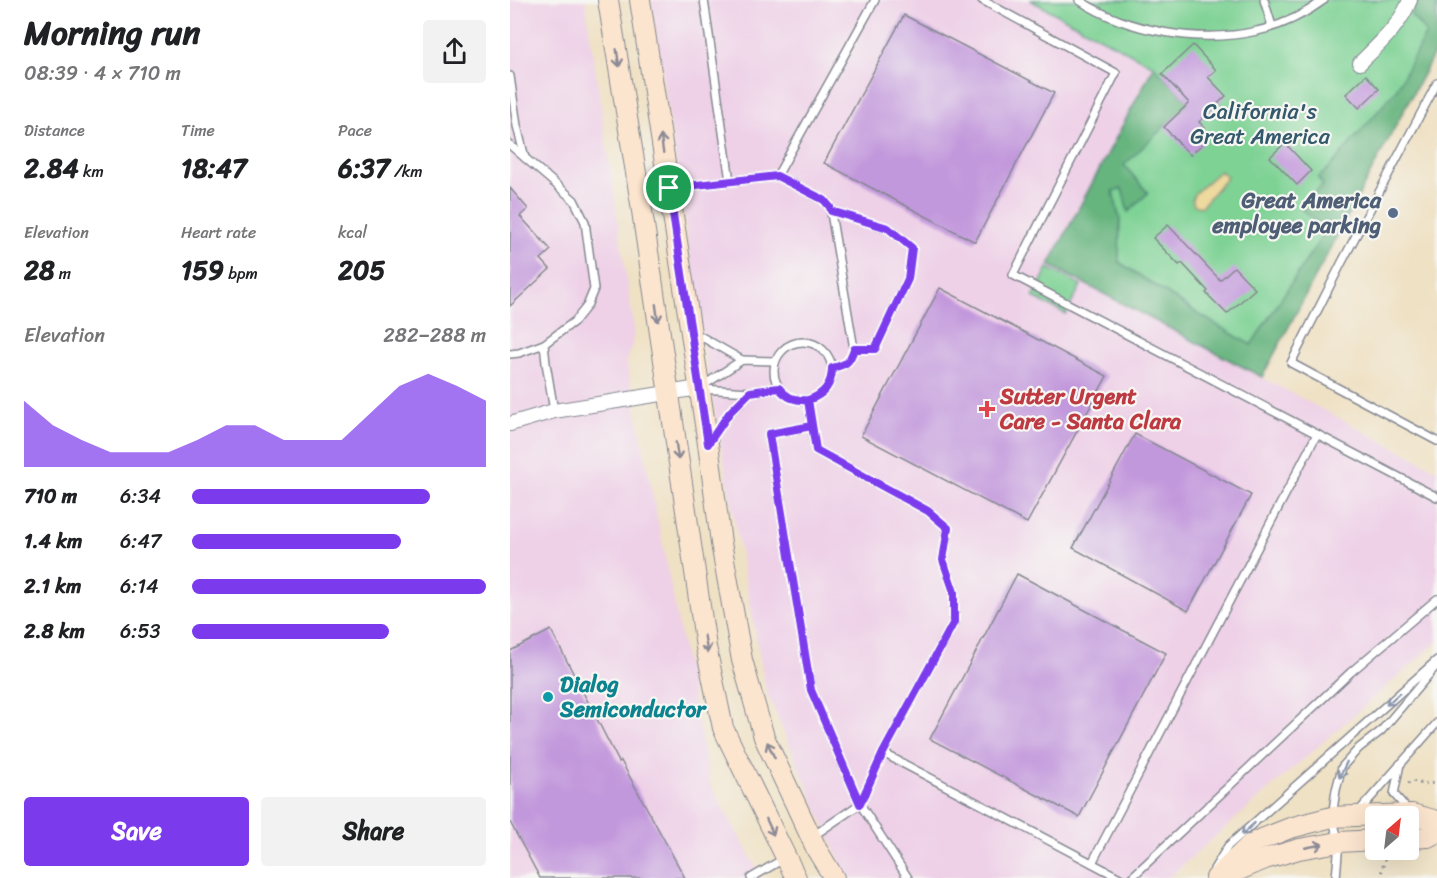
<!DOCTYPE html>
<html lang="en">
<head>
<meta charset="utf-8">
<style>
	body { margin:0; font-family:Sriracha,sans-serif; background:#f2f2f2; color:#202124; height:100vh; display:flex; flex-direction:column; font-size:22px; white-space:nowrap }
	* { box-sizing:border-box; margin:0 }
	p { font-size:20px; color:#757577 }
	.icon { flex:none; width:33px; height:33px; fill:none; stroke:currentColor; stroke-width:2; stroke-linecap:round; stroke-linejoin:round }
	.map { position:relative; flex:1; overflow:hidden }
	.sheet { display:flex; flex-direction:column; background:#fff; width:510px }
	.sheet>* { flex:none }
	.needle { width:39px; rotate:28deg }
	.fabs { position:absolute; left:855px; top:806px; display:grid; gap:12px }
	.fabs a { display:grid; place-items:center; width:54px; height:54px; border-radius:6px; background:#fff; box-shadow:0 6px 24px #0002; font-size:30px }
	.pin { position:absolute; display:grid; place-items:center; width:51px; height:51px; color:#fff; margin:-26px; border:3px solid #fff; border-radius:50%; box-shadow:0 2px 6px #0007 }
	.round { display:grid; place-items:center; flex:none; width:63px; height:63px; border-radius:6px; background:#f2f2f2 }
	.summary { display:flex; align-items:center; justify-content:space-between; height:102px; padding:0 24px }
	h1 { font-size:33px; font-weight:800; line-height:45px }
	.metrics { display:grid; grid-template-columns:repeat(3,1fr); gap:9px; height:102px; padding:6px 24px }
	.metrics div { display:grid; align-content:center }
	.metrics b { font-size:26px; font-weight:800 }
	.metrics small { font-size:16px; font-weight:400 }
	.metrics p { font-size:16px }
	.chart { height:168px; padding:12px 24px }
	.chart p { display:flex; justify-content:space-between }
	.chart svg { width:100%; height:108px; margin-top:6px; fill:#7c3aed; opacity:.7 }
	.action { display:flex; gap:12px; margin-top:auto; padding:12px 24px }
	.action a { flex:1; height:69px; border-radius:6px; background:#7c3aed; color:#fff; font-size:24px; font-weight:800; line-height:69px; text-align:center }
	.action a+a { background:#f2f2f2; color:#202124 }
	ul { padding:0 24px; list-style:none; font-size:20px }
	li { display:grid; grid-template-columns:96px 72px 1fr; align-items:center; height:45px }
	li i { height:15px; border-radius:8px; background:#7c3aed }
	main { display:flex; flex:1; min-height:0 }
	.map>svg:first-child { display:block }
</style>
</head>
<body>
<main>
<section class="sheet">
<div class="summary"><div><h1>Morning run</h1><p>08:39 · 4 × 710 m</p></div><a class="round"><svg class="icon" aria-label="share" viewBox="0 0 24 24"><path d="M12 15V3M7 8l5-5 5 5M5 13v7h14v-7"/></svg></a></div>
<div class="metrics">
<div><p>Distance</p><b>2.84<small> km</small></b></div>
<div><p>Time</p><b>18:47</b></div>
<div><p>Pace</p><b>6:37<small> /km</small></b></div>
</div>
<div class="metrics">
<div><p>Elevation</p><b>28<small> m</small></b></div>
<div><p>Heart rate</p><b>159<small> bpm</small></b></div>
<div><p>kcal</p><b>205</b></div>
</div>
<div class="chart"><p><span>Elevation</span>282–288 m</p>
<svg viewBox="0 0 160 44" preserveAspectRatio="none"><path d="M0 44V17L10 27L20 33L30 38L40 38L50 38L60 33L70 27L80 27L90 33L100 33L110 33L120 22L130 11L140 6L150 11L160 17V44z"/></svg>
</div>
<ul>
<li><b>710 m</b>6:34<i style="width:81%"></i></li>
<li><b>1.4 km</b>6:47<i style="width:71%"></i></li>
<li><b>2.1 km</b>6:14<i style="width:100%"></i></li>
<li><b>2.8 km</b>6:53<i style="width:67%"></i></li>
</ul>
<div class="action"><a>Save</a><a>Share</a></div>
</section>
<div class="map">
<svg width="927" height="878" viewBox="0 0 927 878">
	<rect width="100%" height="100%" fill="#f6f6f2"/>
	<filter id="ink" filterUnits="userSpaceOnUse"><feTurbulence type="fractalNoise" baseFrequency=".0167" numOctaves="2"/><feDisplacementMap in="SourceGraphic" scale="12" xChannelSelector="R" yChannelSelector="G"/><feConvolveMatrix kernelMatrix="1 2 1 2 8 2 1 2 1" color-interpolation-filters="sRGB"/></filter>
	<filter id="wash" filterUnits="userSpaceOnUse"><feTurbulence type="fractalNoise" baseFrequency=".008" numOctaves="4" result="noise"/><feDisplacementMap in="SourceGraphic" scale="24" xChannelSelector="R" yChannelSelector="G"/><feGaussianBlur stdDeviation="1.35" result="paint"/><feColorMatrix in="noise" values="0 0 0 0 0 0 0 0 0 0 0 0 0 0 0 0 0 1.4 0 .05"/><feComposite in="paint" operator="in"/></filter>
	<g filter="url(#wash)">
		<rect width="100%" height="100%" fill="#efe1c4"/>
		<g fill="#eed0e7">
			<polygon points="0,0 75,0 124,329 122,345 116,360 200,784 252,878 0,878"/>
			<polygon points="141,0 520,0 644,66 539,265 927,470 927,642 658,878 337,878 256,691 200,386"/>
		</g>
		<g fill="#7ed294" stroke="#4c8079" stroke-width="1.5">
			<polygon points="520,0 927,0 927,48 752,377 539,265 644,66"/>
			<polygon points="538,268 571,285 556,314 523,297"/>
		</g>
		<polygon fill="#66b47e" stroke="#40726e" stroke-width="1.5" points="908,0 927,0 927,48 752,377 539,265 644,66 679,103 614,165 638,193 618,212 612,189 603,191 610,220 609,262 690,315 741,345 816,230 790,208 813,185 808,178 821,166 886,90 916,33 901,15"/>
		<polygon fill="#eeda9e" stroke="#84847e" stroke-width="1.5" points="710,171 717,177 692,206 690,207 684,205 682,199 685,193"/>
		<g id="blocks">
			<g fill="#c298dc">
				<polygon points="394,15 544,93 465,242 314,163"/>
				<polygon points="683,45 706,70 698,77 716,96 689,122 695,128 688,135 695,142 680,155 654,127 679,103 652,74"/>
				<polygon points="856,75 869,89 849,108 836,94"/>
				<polygon points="775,143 801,171 787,185 760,157"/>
				<polygon points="0,188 18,209 10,216 41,250 31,259 40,269 0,306"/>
				<polygon points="658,225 710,280 724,267 745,289 717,314 696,293 698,291 672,263 669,265 643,238"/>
				<polygon points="430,288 597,376 517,523 351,436"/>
				<polygon points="625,434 741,495 678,611 563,548"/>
				<polygon points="507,574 656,653 569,817 420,739"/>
				<polygon points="41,630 109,762 111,761 175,878 30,878 0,822 0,651"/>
			</g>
		</g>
	</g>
	<g filter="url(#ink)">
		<use href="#blocks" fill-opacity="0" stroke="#858891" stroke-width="1.5"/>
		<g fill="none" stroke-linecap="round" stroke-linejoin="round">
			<defs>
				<g id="lane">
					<polyline points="194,0 220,181"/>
					<polyline points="472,0 606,73 503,275 927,497"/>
					<path d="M569,0c48,32 122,44 178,31 24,-5 48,-17 67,-31"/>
					<polyline points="754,0 762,26"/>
					<polyline points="0,76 7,126 15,158"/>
					<polyline points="927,83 832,262 781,363 927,441"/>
					<polyline points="0,145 64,200 75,222 84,289 77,306 65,321 34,344 9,353 0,354"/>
					<path d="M267,176l47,24 6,7 24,142c-5,15 -8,15 -22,19"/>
					<polyline points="161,188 267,176 365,0"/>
					<polyline points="321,211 378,228 402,248 398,279 365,349 344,349"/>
					<polyline points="185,333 232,360"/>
					<circle cx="293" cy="371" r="29"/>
					<polyline points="34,344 36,363 44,411"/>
					<polyline points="191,387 232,360 265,361"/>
					<polyline points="192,389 240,392 269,388"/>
					<polyline points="298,400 301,426 259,434 301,690 350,804 398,878"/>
					<polyline points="301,426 306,450 418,511 438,528 433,560 444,592 444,622 373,753 350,804 303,836"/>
					<polyline points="201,439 220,413 240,392"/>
					<polyline points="373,753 610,878"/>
					<polyline points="890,764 884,794 898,810"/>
					<polyline points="849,811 927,723"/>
					<polyline points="582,863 807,434"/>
					<polyline points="704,869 718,846 927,660"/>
					<polyline points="241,878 275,858"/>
					<polyline points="621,878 841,672 927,599"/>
					<polyline points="826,878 829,842 822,817 826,790 832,767 849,748 871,731 927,665"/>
				</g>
				<g id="street">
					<path d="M850,63c19,-19 40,-37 50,-63"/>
					<polyline points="0,424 44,411 189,388"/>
				</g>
				<g id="secondary">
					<polyline points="98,0 131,204 196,647 213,728 286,878"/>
					<polyline points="130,0 198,444 211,543 232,660 254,737 307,850 324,878"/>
					<polyline points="898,838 918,837 927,832"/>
					<polyline points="715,876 755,859 789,849 829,842 866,840"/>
					<polyline points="706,878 742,843 780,828 822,817 845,816 902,814 927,821"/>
				</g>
			</defs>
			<use href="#lane" stroke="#858891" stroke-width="10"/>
			<use href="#street" stroke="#858891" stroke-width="16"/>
			<use href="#secondary" stroke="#858891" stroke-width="22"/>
			<g stroke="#858891" stroke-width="3" stroke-dasharray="1.5 4.5" stroke-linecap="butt">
				<polyline points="898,783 902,781 913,784 927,783"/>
				<polyline points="870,878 876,854"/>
			</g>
			<use href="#lane" stroke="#fff" stroke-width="7"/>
			<use href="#street" stroke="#fff" stroke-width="14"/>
			<use href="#secondary" stroke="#fce5cf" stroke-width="20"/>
		</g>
		<defs><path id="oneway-shaft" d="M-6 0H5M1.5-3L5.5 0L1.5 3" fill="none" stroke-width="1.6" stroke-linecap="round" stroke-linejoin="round" transform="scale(1.5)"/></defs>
		<g stroke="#8c8a96">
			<use href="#oneway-shaft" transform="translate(108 58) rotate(81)"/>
			<use href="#oneway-shaft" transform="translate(152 144) rotate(-98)"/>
			<use href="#oneway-shaft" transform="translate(147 313) rotate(82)"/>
			<use href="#oneway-shaft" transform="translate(167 451) rotate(82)"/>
			<use href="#oneway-shaft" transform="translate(196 644) rotate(80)"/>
			<use href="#oneway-shaft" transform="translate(261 750) rotate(-115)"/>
			<use href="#oneway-shaft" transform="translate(260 827) rotate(65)"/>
			<use href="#oneway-shaft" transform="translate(804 846) rotate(-11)"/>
		</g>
		<g stroke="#8d97ae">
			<use href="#oneway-shaft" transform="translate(883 699) rotate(138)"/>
			<use href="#oneway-shaft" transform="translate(833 770) rotate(115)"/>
			<use href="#oneway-shaft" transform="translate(738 829) rotate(138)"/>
		</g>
	</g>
	<g fill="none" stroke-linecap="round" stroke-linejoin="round" filter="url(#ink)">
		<defs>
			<path id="route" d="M159,188l39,256 22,-32 20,-20 29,-4c8,10 16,13 29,12l4,26 -43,8 42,256 49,114 23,-51 71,-131v-30l-11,-32 5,-32 -20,-17 -112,-61 -8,-50c16,-5 24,-15 24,-32 14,-4 17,-4 22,-19h21l33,-70 4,-31 -24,-20 -57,-17 -1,-4 -6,-7 -47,-24 -108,12"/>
		</defs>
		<use href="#route" stroke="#fff" stroke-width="12"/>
		<use href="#route" stroke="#7c3aed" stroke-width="8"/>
	</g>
	<circle fill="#5c6f8a" stroke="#f6f6f2" stroke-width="2" cx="883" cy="213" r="6"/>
	<path fill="#e0444e" stroke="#f6f6f2" stroke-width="2" d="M474 400h6v6h6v6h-6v6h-6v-6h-6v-6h6z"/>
	<circle fill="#0f9aa8" stroke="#f6f6f2" stroke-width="2" cx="38" cy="697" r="6"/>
	<g text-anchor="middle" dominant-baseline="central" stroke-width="4.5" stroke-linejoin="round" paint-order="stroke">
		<g font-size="22" fill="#34586c" stroke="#f6f6f2">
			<text x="750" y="111">California's<tspan x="750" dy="25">Great America</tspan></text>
		</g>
		<g font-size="22" font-weight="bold" fill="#4e5e75" stroke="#f6f6f2" text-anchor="end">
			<text x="871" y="200">Great America<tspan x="871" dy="25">employee parking</tspan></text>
		</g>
		<g font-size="22" font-weight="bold" fill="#be3a42" stroke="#f6f6f2" text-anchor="start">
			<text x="490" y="396">Sutter Urgent<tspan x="490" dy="25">Care - Santa Clara</tspan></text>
		</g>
		<g font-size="22" font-weight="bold" fill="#0d838f" stroke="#f6f6f2" text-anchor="start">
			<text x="50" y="684">Dialog<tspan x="50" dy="25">Semiconductor</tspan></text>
		</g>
	</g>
</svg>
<div class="fabs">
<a><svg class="needle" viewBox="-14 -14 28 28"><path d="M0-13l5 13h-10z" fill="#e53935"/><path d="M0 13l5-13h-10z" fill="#757577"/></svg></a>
</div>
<div class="pin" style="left:159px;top:188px;background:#1e9e55"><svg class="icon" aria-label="arrive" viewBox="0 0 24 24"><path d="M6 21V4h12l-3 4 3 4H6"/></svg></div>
</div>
</main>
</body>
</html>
